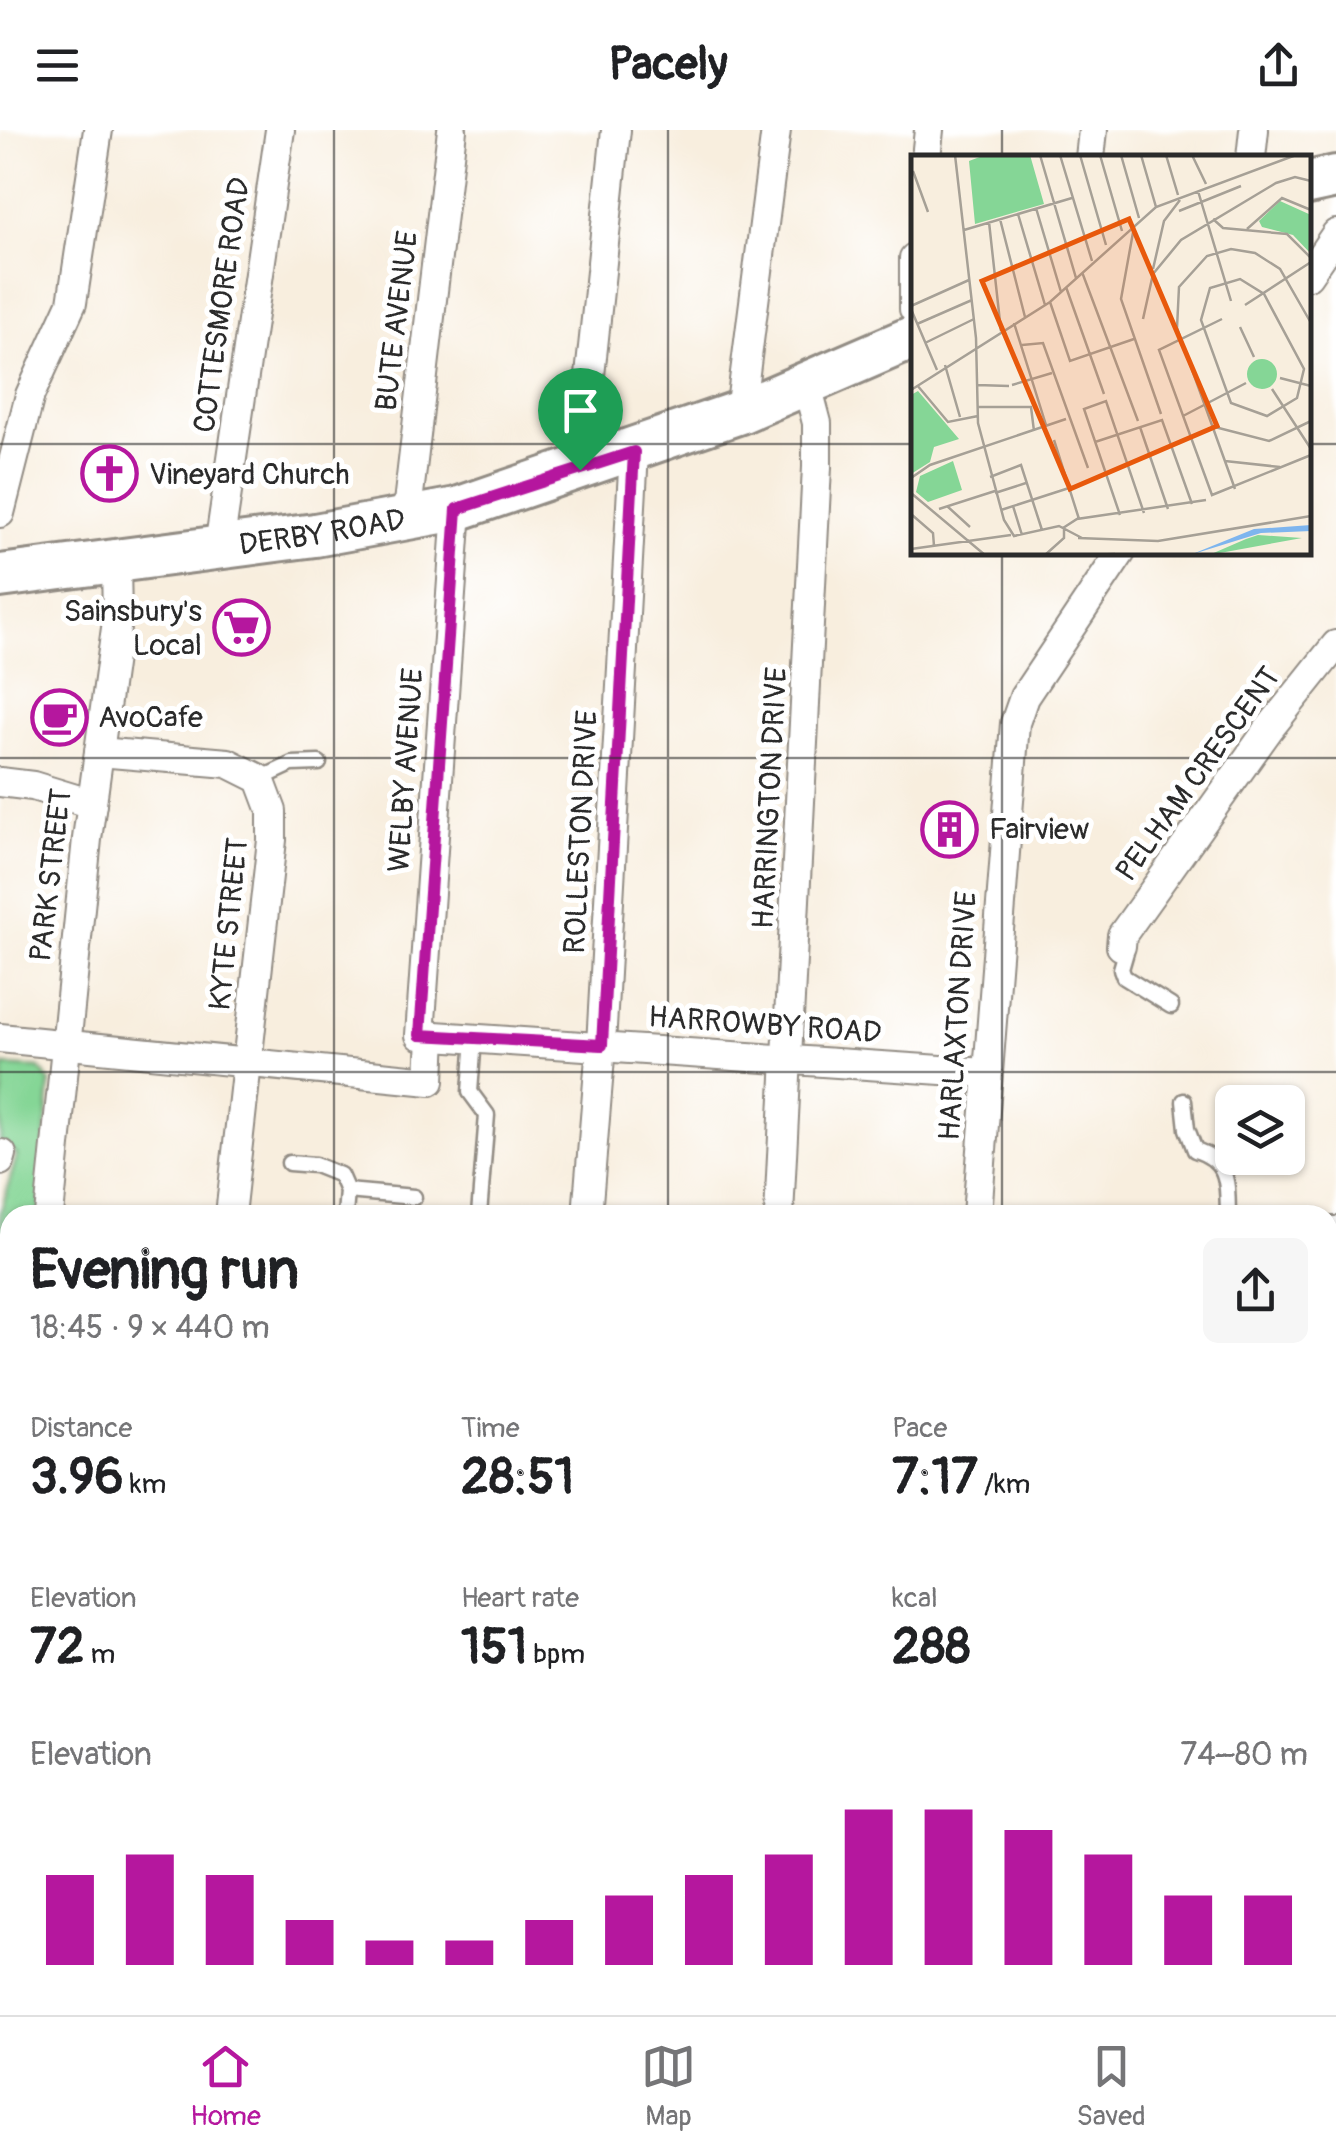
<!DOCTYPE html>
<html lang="en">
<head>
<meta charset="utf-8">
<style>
	body { margin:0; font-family:Pangolin,sans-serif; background:#f6f6f6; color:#202124; height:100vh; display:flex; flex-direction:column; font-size:38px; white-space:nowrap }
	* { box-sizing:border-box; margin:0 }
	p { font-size:32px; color:#757577 }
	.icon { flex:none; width:55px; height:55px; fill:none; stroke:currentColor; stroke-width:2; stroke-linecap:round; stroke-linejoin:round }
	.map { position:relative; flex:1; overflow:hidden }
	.details { position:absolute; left:0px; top:1075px; width:1338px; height:810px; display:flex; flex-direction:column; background:#fff; border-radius:30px 30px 0 0; box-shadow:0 2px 8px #0004 }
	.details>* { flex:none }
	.buttons { position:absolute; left:1215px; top:955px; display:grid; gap:20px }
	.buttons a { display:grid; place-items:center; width:90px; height:90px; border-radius:15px; background:#fff; box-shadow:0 2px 8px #0004; font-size:50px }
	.pin { position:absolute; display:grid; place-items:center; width:85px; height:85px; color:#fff; margin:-102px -42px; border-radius:50% 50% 50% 0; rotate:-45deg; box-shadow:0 0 10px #0007 }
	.pin .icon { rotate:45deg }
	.round { display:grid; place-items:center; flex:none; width:105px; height:105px; border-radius:15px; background:#f6f6f6 }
	.headline { display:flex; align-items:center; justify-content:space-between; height:170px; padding:0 30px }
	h1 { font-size:55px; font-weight:800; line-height:75px }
	.figures { display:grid; grid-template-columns:repeat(3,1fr); gap:15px; height:170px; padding:10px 30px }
	.figures div { display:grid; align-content:center }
	.figures b { font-size:50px; font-weight:800 }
	.figures small { font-size:28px; font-weight:400 }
	.figures p { font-size:28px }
	.chart { height:280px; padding:20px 30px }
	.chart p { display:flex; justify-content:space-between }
	.chart svg { width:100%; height:180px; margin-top:10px; stroke:#b5179e; stroke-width:6 }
	header { display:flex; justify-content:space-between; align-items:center; height:130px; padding:0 30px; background:#fff; font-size:45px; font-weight:800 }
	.tabs { display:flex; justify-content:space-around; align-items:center; height:140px; border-top:2px solid #e0e0e0; background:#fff; font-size:28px; color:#757577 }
	.tabs a { display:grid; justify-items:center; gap:5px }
	.tabs .current { color:#b5179e }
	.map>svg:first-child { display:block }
</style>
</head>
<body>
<header><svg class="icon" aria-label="menu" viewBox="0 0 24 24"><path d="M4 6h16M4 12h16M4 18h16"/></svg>Pacely<svg class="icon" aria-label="share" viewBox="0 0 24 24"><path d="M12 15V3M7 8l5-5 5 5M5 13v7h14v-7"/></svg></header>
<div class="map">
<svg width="1336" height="1885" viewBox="0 0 1336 1885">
	<rect width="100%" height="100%" fill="#fff"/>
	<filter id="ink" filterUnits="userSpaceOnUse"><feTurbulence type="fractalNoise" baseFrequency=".01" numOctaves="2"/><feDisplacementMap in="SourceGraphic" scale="20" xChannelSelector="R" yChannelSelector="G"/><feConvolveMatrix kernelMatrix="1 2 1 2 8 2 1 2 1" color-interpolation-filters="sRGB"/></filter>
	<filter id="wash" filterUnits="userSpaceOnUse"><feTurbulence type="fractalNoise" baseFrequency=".0048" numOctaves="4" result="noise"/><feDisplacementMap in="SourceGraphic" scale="40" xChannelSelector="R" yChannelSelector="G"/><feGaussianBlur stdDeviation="2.25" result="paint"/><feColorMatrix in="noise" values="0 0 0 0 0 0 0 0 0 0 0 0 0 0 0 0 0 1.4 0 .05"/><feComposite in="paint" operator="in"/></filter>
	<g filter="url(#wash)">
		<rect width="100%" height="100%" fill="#f8eede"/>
		<polygon fill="#85d696" stroke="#588060" stroke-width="2.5" points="4,936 40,938 50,953 40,1085 10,1085 10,1256 0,1260 0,1084 17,1025 0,1011"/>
	</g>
	<g filter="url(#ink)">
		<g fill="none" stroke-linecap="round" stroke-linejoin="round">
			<defs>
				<g id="lane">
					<polyline points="260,649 292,634 319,633"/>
					<polyline points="1121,816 1126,822 1121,839 1124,847 1171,876"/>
					<polyline points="474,908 470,962 487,985 479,1085"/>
					<path d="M1184,971l3,28 8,21c35,11 32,33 33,65"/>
					<polyline points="289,1033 315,1035 340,1045 347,1061 345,1085"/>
					<polyline points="347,1061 414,1067"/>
				</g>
				<g id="street">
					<polyline points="926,28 929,0"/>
					<polyline points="1090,28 1093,0"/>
					<polyline points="1251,28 1254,0"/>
					<polyline points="914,128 914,179"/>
					<polyline points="1308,145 1336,104"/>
					<polyline points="740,282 776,0"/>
					<polyline points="580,340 616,0"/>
					<polyline points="457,379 420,905 986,943"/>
					<polyline points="0,383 30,265 72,173 98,0"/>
					<polyline points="406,390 452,0"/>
					<polyline points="219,417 280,0"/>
					<polyline points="99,622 228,633 260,649 272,681 272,710 230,1085"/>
					<polyline points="0,652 33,656 92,674"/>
					<polyline points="1121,816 1122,805 1269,599 1336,515"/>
					<polyline points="0,908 430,951 432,905"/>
					<polyline points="0,1031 2,1024"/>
					<polyline points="49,1085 87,709 117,491 116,431"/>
					<polyline points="587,1085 601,915 634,322"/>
					<polyline points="779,1085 817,337 817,293 807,255"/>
					<polyline points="977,1085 1015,593 1024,567 1121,422"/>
					<polyline points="1328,1101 1336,1101"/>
					<polyline points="0,1271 10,1270"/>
					<polyline points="0,1329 10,1330"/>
					<polyline points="1328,1412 1336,1325"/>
					<polyline points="1328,1708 1336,1709"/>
					<polyline points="0,1867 10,1746"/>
					<polyline points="1328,1868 1336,1872"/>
					<polyline points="329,1885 330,1875"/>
					<polyline points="526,1885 526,1875"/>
					<polyline points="724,1885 725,1875"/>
					<polyline points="925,1885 926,1875"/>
					<polyline points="1096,1885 1097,1875"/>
					<polyline points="1297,1885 1298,1875"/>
				</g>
				<g id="primary">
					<polyline points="1308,53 1336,47"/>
					<path id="s1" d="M0,446l315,-41 142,-26 283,-97 174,-75"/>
				</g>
			</defs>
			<use href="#lane" stroke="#928c84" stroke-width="19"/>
			<use href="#street" stroke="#928c84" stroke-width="32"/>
			<use href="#primary" stroke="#928c84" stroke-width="48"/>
			<use href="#lane" stroke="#fff" stroke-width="14"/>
			<use href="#street" stroke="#fff" stroke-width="28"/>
			<use href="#primary" stroke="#fff" stroke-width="42"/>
		</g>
	</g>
	<g fill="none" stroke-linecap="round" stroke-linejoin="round" filter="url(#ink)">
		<defs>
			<polygon id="route" points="634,322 602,915 420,905 457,379"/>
		</defs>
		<use href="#route" stroke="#fff" stroke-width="20"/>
		<use href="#route" stroke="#b5179e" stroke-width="12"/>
	</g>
	<path fill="none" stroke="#2b2b2b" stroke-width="2.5" stroke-opacity="0.55" d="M334,0v1085M668,0v1085M1002,0v28M0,314h914M1308,314h28M1002,422v663M0,628h1336M0,942h1336M0,1257h10M1328,1257h8M0,1571h10M1328,1571h8M334,1875v10M668,1875v10M1002,1875v10"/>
	<defs>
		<symbol id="church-ring" viewBox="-11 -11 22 22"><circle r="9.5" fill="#fff" stroke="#b5179e" stroke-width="1.5"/><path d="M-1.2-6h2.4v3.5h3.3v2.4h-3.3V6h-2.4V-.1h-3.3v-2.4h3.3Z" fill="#b5179e"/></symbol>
		<symbol id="supermarket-ring" viewBox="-11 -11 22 22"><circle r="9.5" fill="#fff" stroke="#b5179e" stroke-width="1.5"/><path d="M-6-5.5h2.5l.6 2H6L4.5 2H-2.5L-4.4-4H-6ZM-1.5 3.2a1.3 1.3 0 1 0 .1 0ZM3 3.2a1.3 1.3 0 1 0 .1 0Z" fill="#b5179e"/></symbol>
		<symbol id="cafe-ring" viewBox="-11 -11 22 22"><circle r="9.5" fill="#fff" stroke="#b5179e" stroke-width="1.5"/><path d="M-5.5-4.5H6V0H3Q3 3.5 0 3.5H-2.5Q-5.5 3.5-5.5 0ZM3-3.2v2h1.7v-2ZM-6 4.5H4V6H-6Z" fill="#b5179e"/></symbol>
		<symbol id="building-ring" viewBox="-11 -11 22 22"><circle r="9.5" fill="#fff" stroke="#b5179e" stroke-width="1.5"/><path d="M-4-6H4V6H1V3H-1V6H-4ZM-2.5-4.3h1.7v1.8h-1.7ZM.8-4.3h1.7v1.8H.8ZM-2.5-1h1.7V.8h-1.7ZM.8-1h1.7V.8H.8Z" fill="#b5179e"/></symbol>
	</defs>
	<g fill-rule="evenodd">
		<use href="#church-ring" x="78" y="312" width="63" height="63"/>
		<use href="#supermarket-ring" x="210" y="466" width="63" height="63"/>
		<use href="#cafe-ring" x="28" y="556" width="63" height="63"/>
		<use href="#building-ring" x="918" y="668" width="63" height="63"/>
	</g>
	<g text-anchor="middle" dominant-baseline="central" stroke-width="10" stroke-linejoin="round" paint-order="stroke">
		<g font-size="30" fill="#2b2b2b" stroke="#fff">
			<text transform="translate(222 175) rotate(-82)">COTTESMORE ROAD</text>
			<text transform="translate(397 191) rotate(-83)">BUTE AVENUE</text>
			<text stroke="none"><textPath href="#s1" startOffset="325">DERBY ROAD</textPath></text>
			<text transform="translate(406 640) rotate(-86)">WELBY AVENUE</text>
			<text transform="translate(1198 644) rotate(-54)">PELHAM CRESCENT</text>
			<text transform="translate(770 668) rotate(-87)">HARRINGTON DRIVE</text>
			<text transform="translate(581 702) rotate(-87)">ROLLESTON DRIVE</text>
			<text transform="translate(51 745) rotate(-83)">PARK STREET</text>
			<text transform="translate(229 794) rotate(-84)">KYTE STREET</text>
			<text transform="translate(958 886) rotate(-86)">HARLAXTON DRIVE</text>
			<text transform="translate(765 895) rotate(4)">HARROWBY ROAD</text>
		</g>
		<g font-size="30" fill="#2b2b2b" stroke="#fff" text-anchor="start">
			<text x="149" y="344">Vineyard Church</text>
			<text x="202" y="481" text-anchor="end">Sainsbury's<tspan x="202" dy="34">Local</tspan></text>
			<text x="98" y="587">AvoCafe</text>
			<text x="989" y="699">Fairview</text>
		</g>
	</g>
	<g transform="translate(911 25)">
		<rect width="400" height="400" fill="#f8eede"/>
		<path d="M74,0h45l14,49 -69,20 -6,-63zM369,46l31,14v39l-18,-19 -31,-8 -3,-6zM336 219a15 15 0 1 1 30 0a15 15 0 1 1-30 0ZM7,236l41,48 -25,8 -4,15 -19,12v-79zM42,306l9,29 -34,12 -12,-10 4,-16zM347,380l44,3 -93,17 37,-16z" fill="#85d696"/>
		<path d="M400,370v6l-50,2 -71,22 64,-26z" fill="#7eb5ee"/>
		<path fill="none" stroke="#a6a096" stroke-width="2.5" d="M44,0l21,183 2,85 26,97 10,16 45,-10 23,12M129,0l36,123M149,0l32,106M169,0l26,90M189,0l22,76M210,0l18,63M230,0l15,52M255,0l12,40M281,0l14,29M2,16l15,41M287,36l33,110M125,53l25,84M268,56l62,-25M107,59l27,91M89,64l25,98M302,64l10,9 64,6 24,24M78,67l12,109M223,72l-13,72 40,115M336,74l35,-31 29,12M53,75l108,-32M242,114l11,-48 16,-21M171,117l56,149M329,124l24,15 40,75 -7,29 -30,18 -36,-13 -30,-83 9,-32zM155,132l38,107M139,147l20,59 64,-22M334,150l66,-43M0,151l58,-26M0,154l26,61M232,164l10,-45 28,-34 95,-57 19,-6 16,4M311,164l-63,31 53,145 99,-40M103,168l32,102M6,169l55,-24M329,172l14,30M14,188l49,-24M111,190l21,-2 45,125M34,210l15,52M369,223l31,8M6,230l31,37 30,-6M66,230l32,1M101,230l40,-12M361,234l39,60M0,235l139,-88 106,-95 140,-52M66,252h54l3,24M272,261l63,-33M300,271l58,15 42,-20M229,272l28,82M143,285l25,79M184,287l67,-22 30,84M314,306l55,6M79,322l31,-12 21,65M0,323l19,-13 136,-46M324,334l-58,-161 2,-41 28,-31 24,-7 24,4 25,16 31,54M0,338l74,62M84,338l31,-10M36,351l23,21M102,351l9,29M28,354l56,-18M90,355l68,-22M0,359l22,19 1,13M209,360l-36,-106 22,-8 38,112M152,373l14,-9 129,-19M167,383l80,3 153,-25M0,394l100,-14M134,400l19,-17v-9M172,400l32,-1"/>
		<path fill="#e8590c" fill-opacity="0.15" stroke="#e8590c" stroke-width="5" d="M218,64l88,207 -147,63 -88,-208z"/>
		<rect width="400" height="400" fill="none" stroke="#2b2b2b" stroke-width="5"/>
	</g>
</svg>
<div class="buttons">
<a><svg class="icon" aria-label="layers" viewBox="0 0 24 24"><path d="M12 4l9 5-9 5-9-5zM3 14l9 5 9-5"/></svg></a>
</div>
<div class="pin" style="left:580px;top:340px;background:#1e9e55"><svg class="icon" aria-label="arrive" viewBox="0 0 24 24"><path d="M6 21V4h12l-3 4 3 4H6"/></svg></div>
<section class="details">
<div class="headline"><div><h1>Evening run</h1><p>18:45 · 9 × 440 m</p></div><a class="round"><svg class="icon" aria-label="share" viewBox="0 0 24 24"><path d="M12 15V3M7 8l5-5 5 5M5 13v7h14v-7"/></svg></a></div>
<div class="figures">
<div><p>Distance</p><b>3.96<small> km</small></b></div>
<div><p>Time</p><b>28:51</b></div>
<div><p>Pace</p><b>7:17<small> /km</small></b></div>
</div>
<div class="figures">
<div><p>Elevation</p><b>72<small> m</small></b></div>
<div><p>Heart rate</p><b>151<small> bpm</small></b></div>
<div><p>kcal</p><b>288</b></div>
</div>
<div class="chart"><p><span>Elevation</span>74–80 m</p>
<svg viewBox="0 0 160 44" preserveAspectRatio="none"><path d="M5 44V22M15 44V17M25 44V22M35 44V33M45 44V38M55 44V38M65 44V33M75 44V27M85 44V22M95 44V17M105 44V6M115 44V6M125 44V11M135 44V17M145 44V27M155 44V27"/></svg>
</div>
</section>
</div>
<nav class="tabs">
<a class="current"><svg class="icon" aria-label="home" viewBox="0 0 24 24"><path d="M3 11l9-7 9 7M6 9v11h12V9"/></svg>Home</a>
<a><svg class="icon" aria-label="map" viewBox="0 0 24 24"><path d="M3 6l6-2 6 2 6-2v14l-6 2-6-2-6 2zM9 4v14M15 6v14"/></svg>Map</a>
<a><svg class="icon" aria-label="saved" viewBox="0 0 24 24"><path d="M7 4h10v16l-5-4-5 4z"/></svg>Saved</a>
</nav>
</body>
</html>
